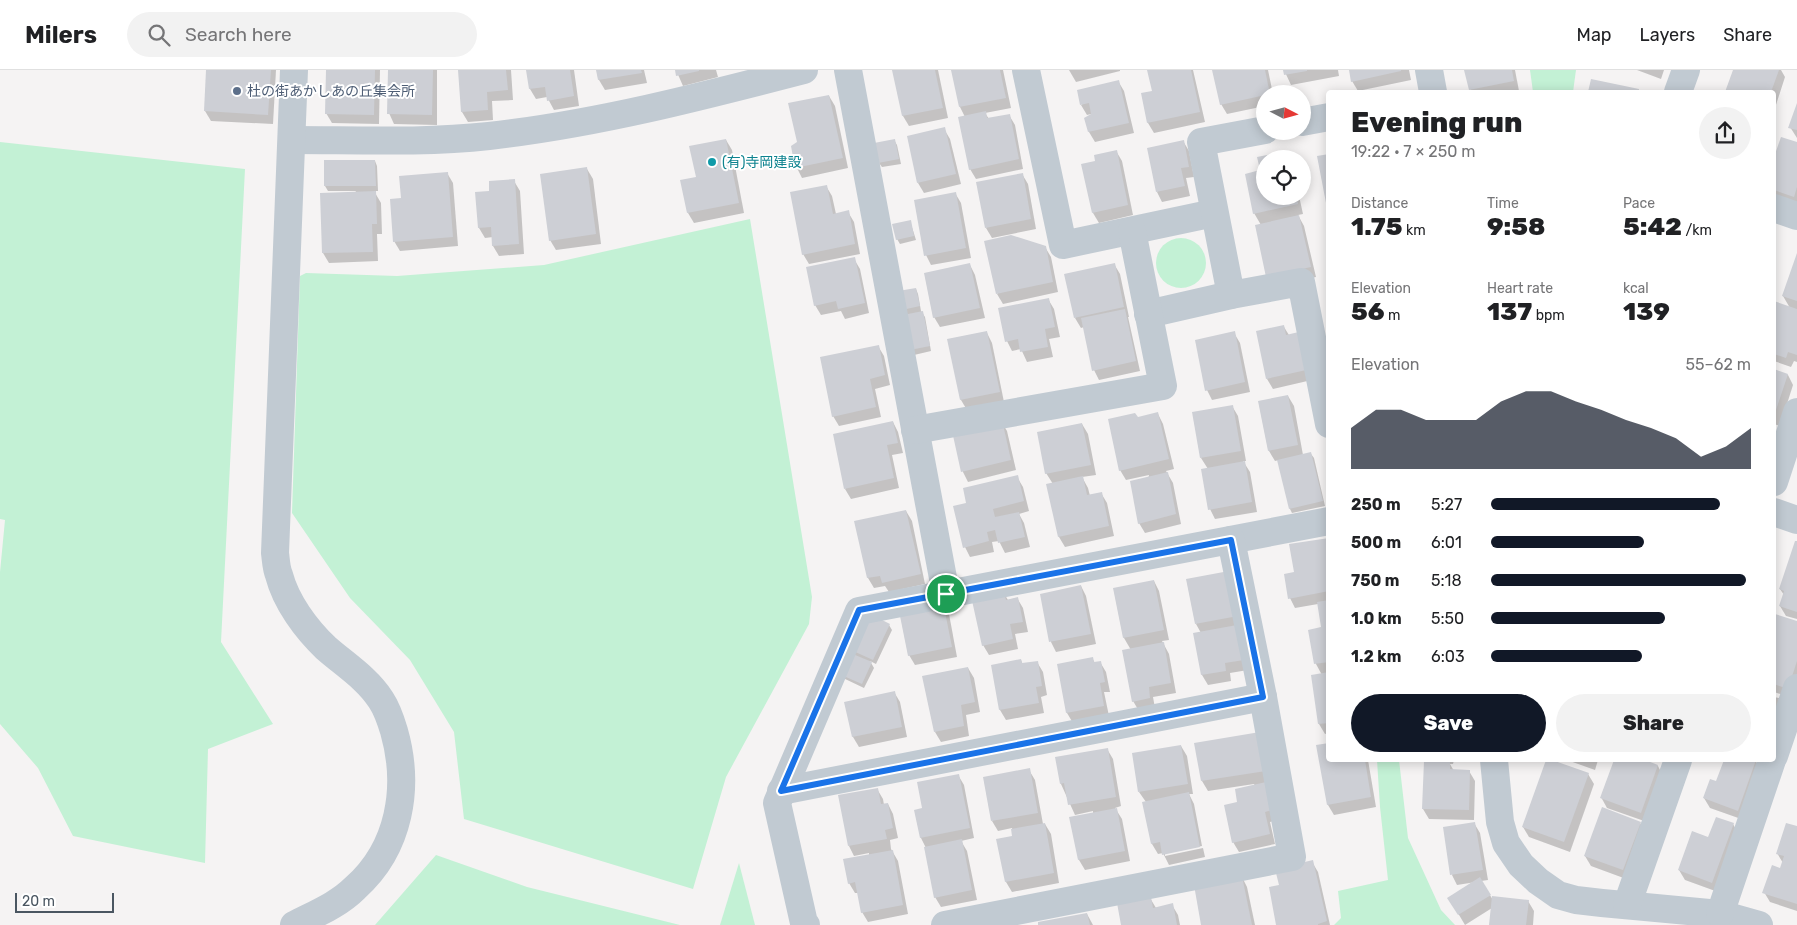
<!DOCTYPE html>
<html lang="en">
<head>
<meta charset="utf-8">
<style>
	body { margin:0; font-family:Rubik,"Noto Sans JP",sans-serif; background:#f2f2f2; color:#202124; height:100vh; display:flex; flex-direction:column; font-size:19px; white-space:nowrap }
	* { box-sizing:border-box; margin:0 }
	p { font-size:16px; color:#757577 }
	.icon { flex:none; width:28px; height:28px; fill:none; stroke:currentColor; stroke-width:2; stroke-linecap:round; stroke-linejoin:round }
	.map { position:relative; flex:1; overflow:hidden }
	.panel { position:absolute; left:1326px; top:20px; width:450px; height:672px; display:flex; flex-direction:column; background:#fff; border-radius:5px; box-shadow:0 2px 12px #0003 }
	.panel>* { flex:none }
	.needle { width:32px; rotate:96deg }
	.buttons { position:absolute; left:1256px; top:15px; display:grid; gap:10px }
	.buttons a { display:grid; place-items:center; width:55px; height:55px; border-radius:50%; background:#fff; box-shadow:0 2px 12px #0003; font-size:25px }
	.scale { position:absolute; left:15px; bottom:12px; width:99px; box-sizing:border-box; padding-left:5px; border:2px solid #4a5661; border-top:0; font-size:14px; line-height:18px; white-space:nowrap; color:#4a5661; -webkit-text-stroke:4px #fff; paint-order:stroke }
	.pin { position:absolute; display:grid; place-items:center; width:42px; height:42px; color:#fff; margin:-21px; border:2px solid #fff; border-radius:50%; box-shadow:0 1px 5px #0007 }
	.round { display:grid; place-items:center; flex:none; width:52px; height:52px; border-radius:26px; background:#f2f2f2 }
	.headline { display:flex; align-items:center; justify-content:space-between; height:85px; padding:0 25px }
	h1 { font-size:28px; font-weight:800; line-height:38px }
	.stats { display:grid; grid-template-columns:repeat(3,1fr); gap:8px; height:85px; padding:5px 25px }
	.stats div { display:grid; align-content:center }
	.stats b { font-size:25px; font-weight:800 }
	.stats small { font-size:14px; font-weight:400 }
	.stats p { font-size:14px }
	.chart { height:140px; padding:10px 25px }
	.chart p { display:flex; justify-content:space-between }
	.chart svg { width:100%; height:90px; margin-top:5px; fill:#111827; opacity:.7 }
	.primary-button { display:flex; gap:10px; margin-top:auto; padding:10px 25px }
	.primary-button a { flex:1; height:58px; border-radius:30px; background:#111827; color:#fff; font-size:20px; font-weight:800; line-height:58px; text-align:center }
	.primary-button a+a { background:#f2f2f2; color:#202124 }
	ul { padding:0 25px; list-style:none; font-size:16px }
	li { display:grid; grid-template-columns:80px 60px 1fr; align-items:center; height:38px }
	li i { height:12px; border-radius:6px; background:#111827 }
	header { display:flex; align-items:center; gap:30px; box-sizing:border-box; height:70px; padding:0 25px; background:#fff; border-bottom:1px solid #e0e0e0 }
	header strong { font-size:24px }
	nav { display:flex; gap:28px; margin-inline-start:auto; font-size:18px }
	.search { width:350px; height:45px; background:#f2f2f2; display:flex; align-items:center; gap:12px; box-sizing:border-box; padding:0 18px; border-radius:28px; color:#757577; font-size:19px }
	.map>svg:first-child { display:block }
</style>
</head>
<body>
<header>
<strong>Milers</strong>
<div class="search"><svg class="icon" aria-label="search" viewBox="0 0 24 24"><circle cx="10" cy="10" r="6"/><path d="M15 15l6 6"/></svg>Search here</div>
<nav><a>Map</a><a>Layers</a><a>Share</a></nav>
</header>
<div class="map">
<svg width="1797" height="855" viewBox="0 0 1797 855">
	<rect width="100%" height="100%" fill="#f5f3f3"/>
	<g fill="#c3f1d5">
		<polygon points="1530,0 1576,0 1573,22 1533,22"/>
		<polygon points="0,72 245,99 221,572 273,654 208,679 205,793 73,766 38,698 0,654 0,502 5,450 0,449"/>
		<polygon points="750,149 812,527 809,554 726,707 693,819 464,749 454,662 410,590 350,528 292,443 300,206 306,203 397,206 544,195"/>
		<circle cx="1181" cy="193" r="25"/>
		<polygon points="1377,690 1399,690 1408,768 1441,840 1455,855 1334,855 1341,848 1338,821 1388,810 1380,737"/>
		<polygon points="436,785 527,817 680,855 375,855"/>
		<polygon points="739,793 755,855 720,855"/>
	</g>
	<g fill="#0003">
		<polygon points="207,0 276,0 273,54 211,51 205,41"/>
		<polygon points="327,0 380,0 379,54 332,53 326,43"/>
		<polygon points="390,0 437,0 437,55 394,54 389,43"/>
		<polygon points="459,0 511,0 513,30 492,31 493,50 468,52 462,42"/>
		<polygon points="527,0 574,0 579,36 554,40 547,27 536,29 530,19"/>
		<polygon points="598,0 644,0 647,13 605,20 599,10"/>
		<polygon points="676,0 716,0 718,7 683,16"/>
		<polygon points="894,0 938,0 948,48 909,56 903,46"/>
		<polygon points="953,0 1003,0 1011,38 985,43 989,49 1009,45 1015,55 1023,99 976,109 970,99 965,47 960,37"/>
		<polygon points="1069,0 1120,0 1120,1 1076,12"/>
		<polygon points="1149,0 1193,0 1205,52 1154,63 1148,53 1142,24 1153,22"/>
		<polygon points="1214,0 1268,0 1273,24 1265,24 1265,36 1227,44 1221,34"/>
		<polygon points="1284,0 1338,0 1339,6 1291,15"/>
		<polygon points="1350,0 1409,0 1411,10 1358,21 1352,11"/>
		<polygon points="1466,0 1515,0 1519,21 1512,22 1471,22"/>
		<polygon points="1637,0 1664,0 1661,9"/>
		<polygon points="1734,0 1781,0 1785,7 1774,41 1774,22 1726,22"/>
		<polygon points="1592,10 1639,20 1640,22 1589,22"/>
		<polygon points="1118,11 1124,21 1134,63 1095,72 1089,62 1086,48 1095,43 1087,45 1081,35"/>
		<polygon points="829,26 835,36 848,98 802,108 797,98 798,73"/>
		<polygon points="1797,36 1797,68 1790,57"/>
		<polygon points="944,59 950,69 961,114 924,123 918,113"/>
		<polygon points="1782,68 1797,74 1797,135 1774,127 1774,91"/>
		<polygon points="726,70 732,80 744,143 694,153 688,143 698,108"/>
		<polygon points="894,70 897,75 901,94 882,97 879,93"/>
		<polygon points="1183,71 1189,81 1194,107 1186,108 1190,126 1162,132 1157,122"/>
		<polygon points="1116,81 1122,91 1133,145 1099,153 1093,143 1097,92"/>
		<polygon points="1286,82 1290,89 1265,89 1265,126 1299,126 1303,144 1298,145 1304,156 1316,207 1273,216 1261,155 1254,143 1262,101 1259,88"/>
		<polygon points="375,91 377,96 378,121 374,121 381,133 382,164 377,164 378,191 329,193 323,183 356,121 328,121 325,116"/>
		<polygon points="587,99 593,109 601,174 556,180 550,170"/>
		<polygon points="447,103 453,113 458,176 400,181 394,171 402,129"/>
		<polygon points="1022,104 1028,114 1036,159 992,168 986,158"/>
		<polygon points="514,111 520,121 524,184 499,186 493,176 493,167 485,168 479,158 491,122"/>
		<polygon points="826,116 832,126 836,144 848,142 854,152 860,184 809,194 803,184"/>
		<polygon points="955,123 961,133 971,188 931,195 926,185"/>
		<polygon points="910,151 916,170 900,174 897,169"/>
		<polygon points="1045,177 1051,187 1058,222 1003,234 997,224"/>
		<polygon points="1797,186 1797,292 1794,291 1791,297 1774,291 1774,232 1790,238 1783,226"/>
		<polygon points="854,189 860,199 869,243 845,249 841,241 821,245 815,235"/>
		<polygon points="1114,194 1120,204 1129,247 1128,247 1140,301 1099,310 1094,300 1084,257 1081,258 1075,248"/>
		<polygon points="970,195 975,205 985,248 940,257 934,247"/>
		<polygon points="916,219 918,224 921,241 925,247 931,281 914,285 903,240"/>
		<polygon points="1048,229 1054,239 1060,267 1049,269 1053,287 1027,292 1021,279 1012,281 1007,271"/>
		<polygon points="1284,257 1316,309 1273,319 1267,309"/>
		<polygon points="987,263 992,273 1004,332 967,340 961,330 949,270"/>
		<polygon points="1234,263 1240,273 1250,322 1212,330 1207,320"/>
		<polygon points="878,276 884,286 890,315 875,319 881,347 839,356 833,346"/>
		<polygon points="1774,301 1788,305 1793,315 1780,356 1774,354"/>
		<polygon points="1288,326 1294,336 1303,385 1311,384 1314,388 1325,436 1292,443 1290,439 1279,390 1275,391 1269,381 1260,332"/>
		<polygon points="1232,336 1238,346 1246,391 1243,391 1250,402 1257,442 1215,449 1210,439 1208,399 1201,388"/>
		<polygon points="1158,344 1163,354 1174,399 1166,401 1173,413 1181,454 1145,463 1139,453 1149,405 1126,410 1120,400 1138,348"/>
		<polygon points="1001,351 1007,361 1016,400 968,412 963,402 953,362"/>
		<polygon points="893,352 898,362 903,383 892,385 899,418 851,429 845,419"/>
		<polygon points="1082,354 1088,364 1096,405 1082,407 1088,418 1090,426 1101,423 1107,433 1114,466 1065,477 1059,467 1048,415 1053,414 1046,403"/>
		<polygon points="1774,358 1780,368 1774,385"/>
		<polygon points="1017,407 1023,417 1029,441 1019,444 1024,453 1030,477 1005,483 999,471 992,472 994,482 970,487 965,477 967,434"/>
		<polygon points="906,441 912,451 925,514 889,522 885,516 874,518 868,508 856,452"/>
		<polygon points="1329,469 1329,663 1325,664 1319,654 1312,606 1322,605 1316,594 1310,561 1323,558 1318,534 1295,538 1290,528 1295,503"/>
		<polygon points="1797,473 1797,549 1786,546 1780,536 1784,525 1780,519"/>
		<polygon points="1229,502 1248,600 1230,603 1231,611 1208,615 1202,605 1201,563 1196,554"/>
		<polygon points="1154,511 1159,521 1169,570 1162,571 1169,584 1176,623 1153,627 1155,638 1139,641 1133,631 1131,580 1124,568 1115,519"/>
		<polygon points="1081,516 1086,526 1096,574 1056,582 1051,572 1041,525"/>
		<polygon points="1002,520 1008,530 1017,528 1023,538 1028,562 1015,564 1018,579 989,585 983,575"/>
		<polygon points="943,534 949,544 957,587 915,595 909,585"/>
		<polygon points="1776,545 1797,552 1797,617 1793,628 1774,622 1774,552"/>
		<polygon points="889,555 892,560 876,594 870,591 874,598 864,618 843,608 852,580"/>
		<polygon points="1092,588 1095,593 1100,592 1106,602 1110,622 1104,622 1109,646 1073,653 1067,643 1058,595"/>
		<polygon points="1021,590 1023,595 1037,592 1043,602 1047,625 1041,627 1044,643 1006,650 1000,640 992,596"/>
		<polygon points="968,598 974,608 980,642 966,645 969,666 941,672 935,662"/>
		<polygon points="894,622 900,632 907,667 859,677 853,667 846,633"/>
		<polygon points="1774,627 1779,628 1774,671"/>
		<polygon points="1259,664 1277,750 1270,752 1275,774 1239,782 1233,772 1239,733 1255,716 1254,714 1208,721 1202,711 1196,674"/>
		<polygon points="1181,676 1187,686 1193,724 1189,724 1194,734 1202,776 1165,783 1165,786 1203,778 1205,787 1169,795 1163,783 1158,784 1152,774 1146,732 1139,722"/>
		<polygon points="1107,679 1113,689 1121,736 1115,738 1122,749 1130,791 1085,800 1079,790 1070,748 1093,744 1093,741 1075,745 1061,714 1056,688"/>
		<polygon points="1329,690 1368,690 1376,737 1334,745 1328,735"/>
		<polygon points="1413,690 1454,690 1453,694 1450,694 1454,701 1469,701 1475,711 1474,750 1429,749 1423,739 1425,692 1414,692"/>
		<polygon points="1547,690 1588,704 1594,714 1570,782 1529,767 1523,757"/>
		<polygon points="1567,690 1598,690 1595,700"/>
		<polygon points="1615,690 1641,690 1658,696 1663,706 1647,752 1607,738 1601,727"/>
		<polygon points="1725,690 1755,690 1761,700 1744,750 1710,738 1704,728 1717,713"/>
		<polygon points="1029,700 1035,710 1043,754 1045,754 1051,764 1059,813 1012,822 1006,812 1014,767 1012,758 998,761 992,751"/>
		<polygon points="958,705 964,715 974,768 961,771 967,781 977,830 941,837 935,827 926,778 921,768 915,741 923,739"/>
		<polygon points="877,719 883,729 884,735 888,734 893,744 898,768 890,770 891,779 898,791 908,844 868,852 862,842 858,823 855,823 849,813 869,785 869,783 854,786 849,776"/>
		<polygon points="1474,753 1480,763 1488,810 1481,811 1493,830 1528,831 1534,841 1533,855 1490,855 1492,838 1465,855 1449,828 1476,812 1457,815 1452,805"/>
		<polygon points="1640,753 1646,763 1629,810 1591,796 1585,786"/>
		<polygon points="1733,754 1739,765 1718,822 1685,810 1679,800 1709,769"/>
		<polygon points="1797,758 1797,841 1770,832 1764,822 1781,799 1783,793 1777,783"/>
		<polygon points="1312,792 1318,802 1330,855 1277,855 1280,816"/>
		<polygon points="1242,807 1247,817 1255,855 1202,855"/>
		<polygon points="1150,828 1156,838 1172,835 1178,845 1180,855 1123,855"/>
		<polygon points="1087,844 1093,855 1039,855"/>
	</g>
	<g fill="#cdcfd5">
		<polygon points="206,0 271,0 268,45 204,41"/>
		<polygon points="326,0 375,0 374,45 325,44"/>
		<polygon points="388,0 433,0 432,45 387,44"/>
		<polygon points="458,0 506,0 508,20 487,22 488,40 461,42"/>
		<polygon points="526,0 570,0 574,26 547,31 545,17 529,19"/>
		<polygon points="596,0 641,0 642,3 598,10"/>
		<polygon points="675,0 699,0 699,1 676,6"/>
		<polygon points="892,0 935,0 943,38 902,46"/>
		<polygon points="951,0 1000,0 1006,28 959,37"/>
		<polygon points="1147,0 1191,0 1200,42 1147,53 1141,23 1152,21"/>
		<polygon points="1212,0 1265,0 1270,24 1220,35"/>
		<polygon points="1283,0 1307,0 1307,1 1284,5"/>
		<polygon points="1349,0 1401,0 1401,1 1351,12"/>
		<polygon points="1464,0 1512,0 1514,11 1469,20"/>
		<polygon points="1733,0 1779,0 1771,22 1725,22"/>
		<polygon points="1591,9 1639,19 1639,22 1588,22"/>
		<polygon points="1119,10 1129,53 1088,62 1084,48 1091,44 1089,33 1080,35 1077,20"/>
		<polygon points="829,25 843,88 795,98 791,76 797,72 788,33"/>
		<polygon points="1797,33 1797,60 1788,58"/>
		<polygon points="986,41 987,48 1010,44 1019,89 969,100 958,47"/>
		<polygon points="945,57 956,104 917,113 907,66"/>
		<polygon points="1781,67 1797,72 1797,117 1794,127 1774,120 1774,87"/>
		<polygon points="726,69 739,133 687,143 680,110 696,107 689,76"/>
		<polygon points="895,69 899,89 878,93 874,73"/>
		<polygon points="1184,70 1189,97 1181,98 1185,116 1156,122 1147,78"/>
		<polygon points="1117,80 1128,135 1092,143 1081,94 1095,91 1094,85"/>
		<polygon points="1287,81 1288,89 1265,89 1265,126 1297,126 1298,134 1253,144 1245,104 1260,100 1257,87"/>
		<polygon points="1329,84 1329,132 1326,133 1317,86"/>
		<polygon points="324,90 375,90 376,116 324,116"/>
		<polygon points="587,97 596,164 549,171 540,104"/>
		<polygon points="448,102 453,167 393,172 390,129 401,128 399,106"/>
		<polygon points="1023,103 1031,149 985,158 976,112"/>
		<polygon points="515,109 519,174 492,176 491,157 478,158 475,122 489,121 489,111"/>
		<polygon points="827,115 833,144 849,140 855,174 802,185 790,122"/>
		<polygon points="376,121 377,154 372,154 373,182 322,183 320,123"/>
		<polygon points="956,122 966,178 924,186 914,130"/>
		<polygon points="1299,145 1311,197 1266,207 1255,155"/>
		<polygon points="911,150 914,166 896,170 892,154"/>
		<polygon points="1011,165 1046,176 1053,212 996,224 984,171"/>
		<polygon points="1797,183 1797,231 1782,226"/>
		<polygon points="855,187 865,233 838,239 836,231 814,236 806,197"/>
		<polygon points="970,193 980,238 933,248 924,203"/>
		<polygon points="1115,193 1124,237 1074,248 1064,204"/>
		<polygon points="916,218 920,236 902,240 898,221"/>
		<polygon points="1049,228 1055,257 1045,259 1048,277 1020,282 1018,269 1005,272 998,238"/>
		<polygon points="1774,231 1797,239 1797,285 1788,282 1786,288 1774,284"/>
		<polygon points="1125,239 1136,291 1092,301 1081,248"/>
		<polygon points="923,241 930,276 910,280 903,245"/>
		<polygon points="1284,255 1286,265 1303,261 1311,299 1266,309 1256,261"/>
		<polygon points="987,261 1000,322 960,330 947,269"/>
		<polygon points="1235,261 1245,312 1205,321 1195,270"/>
		<polygon points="879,275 885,305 870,309 876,337 832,347 820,287"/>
		<polygon points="1774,299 1788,304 1774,346"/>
		<polygon points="1288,325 1298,375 1268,381 1258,331"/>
		<polygon points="1233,335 1241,381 1200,388 1192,342"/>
		<polygon points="1158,342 1169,389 1119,401 1108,349 1135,343 1138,347"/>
		<polygon points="1002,350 1011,390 961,402 952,361"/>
		<polygon points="893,351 898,373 887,375 894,408 844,419 833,364"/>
		<polygon points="1082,353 1091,395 1045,404 1037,362"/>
		<polygon points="1311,382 1323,431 1289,439 1277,390"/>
		<polygon points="1245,391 1252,432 1208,440 1201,399"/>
		<polygon points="1168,402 1176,444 1138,454 1130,411"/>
		<polygon points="1018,405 1024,431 993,439 995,447 1019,442 1025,467 998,473 995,460 987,462 989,471 963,478 953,436 966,433 963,418"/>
		<polygon points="1083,406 1087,425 1102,422 1109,456 1058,467 1046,414"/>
		<polygon points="906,440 921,504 882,513 880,506 867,508 854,451"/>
		<polygon points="1329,468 1329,521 1288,529 1284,504 1294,502 1289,474"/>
		<polygon points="1795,471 1797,471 1797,542 1779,536 1784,521 1779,519"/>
		<polygon points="1229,501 1238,546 1195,554 1186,509"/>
		<polygon points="1154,510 1164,560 1123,568 1113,518"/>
		<polygon points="1081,515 1091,564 1049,572 1040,524"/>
		<polygon points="1003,519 1006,530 1018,527 1023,552 1010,554 1013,569 982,576 971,526"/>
		<polygon points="1329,530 1329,592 1314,594 1308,560 1321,557 1317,532"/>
		<polygon points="943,532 952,577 908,586 899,541"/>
		<polygon points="868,543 890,554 873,590 851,580"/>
		<polygon points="1775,544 1797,551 1797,591 1788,619 1774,614 1774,548"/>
		<polygon points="1237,555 1244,590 1225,593 1226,601 1201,605 1193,563"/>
		<polygon points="1164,572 1171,613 1149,617 1150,628 1132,632 1122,580"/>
		<polygon points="848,582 872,592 862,614 839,604"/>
		<polygon points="1093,587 1094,592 1101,591 1105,612 1100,613 1104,636 1066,643 1057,594"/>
		<polygon points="1021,589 1022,593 1038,591 1042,616 1036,617 1039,633 999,640 991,595"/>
		<polygon points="968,597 975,632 961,635 964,656 934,662 922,606"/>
		<polygon points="1329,602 1329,653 1318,654 1311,605"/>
		<polygon points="895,621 902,657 852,667 844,632"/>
		<polygon points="1260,662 1266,701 1201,711 1194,673"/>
		<polygon points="1329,673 1329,690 1365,690 1371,727 1327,735 1316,675"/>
		<polygon points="1181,675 1188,714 1138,722 1132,683"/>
		<polygon points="1108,678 1116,727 1068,735 1064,713 1060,714 1055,687"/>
		<polygon points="1546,690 1552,690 1589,703 1564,772 1522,757"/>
		<polygon points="1614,690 1645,690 1658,695 1641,743 1600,728"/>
		<polygon points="1724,690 1756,690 1738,741 1703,728 1710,709 1716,711"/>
		<polygon points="1424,691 1450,691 1450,699 1470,700 1469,740 1422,739"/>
		<polygon points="1030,698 1038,743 991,751 983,707"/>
		<polygon points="959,704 970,758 920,768 914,740 922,738 917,712"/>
		<polygon points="1266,712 1272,740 1265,742 1270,764 1232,773 1224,735 1237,732 1235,719"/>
		<polygon points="878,718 881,734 888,733 893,758 885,760 887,769 848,776 838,725"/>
		<polygon points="1189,722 1200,777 1162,785 1160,772 1151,774 1142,732"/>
		<polygon points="1602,737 1641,752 1623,800 1584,786"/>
		<polygon points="1117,738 1125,781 1078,790 1069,747"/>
		<polygon points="1716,747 1734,753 1712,813 1678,800 1692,761 1708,767"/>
		<polygon points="1475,752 1483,800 1450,805 1443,757"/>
		<polygon points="1045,753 1054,803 1005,812 996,769 1012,766 1011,759"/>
		<polygon points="1786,753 1797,756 1797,834 1762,823 1772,795 1780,798 1784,786 1776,784"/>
		<polygon points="962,769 972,820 934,828 924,777"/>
		<polygon points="893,780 903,835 861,843 855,812 848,814 843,789"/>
		<polygon points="1313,790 1327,851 1318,854 1318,855 1276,855 1269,817 1279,815 1275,799"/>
		<polygon points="1242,806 1252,855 1201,855 1194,815"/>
		<polygon points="1480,807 1491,825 1458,845 1447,828"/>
		<polygon points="1492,826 1529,830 1526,855 1489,855"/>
		<polygon points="1151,827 1153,838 1173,833 1177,855 1121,855 1117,833"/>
		<polygon points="1087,843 1090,855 1038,855 1038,852"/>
	</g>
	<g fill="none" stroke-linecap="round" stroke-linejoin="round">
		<g stroke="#c1cad2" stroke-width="28">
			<polyline points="848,0 946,524"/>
			<polyline points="1026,0 1063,175 1214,143"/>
			<polyline points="1429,0 1433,22"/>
			<polyline points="1678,22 1686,0"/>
			<polyline points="1302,52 1329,47"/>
			<path d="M292,70c65,0 132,3 197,-4 107,-12 211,-39 315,-66"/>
			<polyline points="1774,138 1797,146"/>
			<polyline points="1231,225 1201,72 1265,60"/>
			<polyline points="1148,244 1231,225 1301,212 1329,354"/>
			<polyline points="915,360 1163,316 1132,161"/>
			<polyline points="1774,412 1797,342"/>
			<polyline points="1774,442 1797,450"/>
			<polyline points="1774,686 1797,618"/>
			<polyline points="1494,690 1500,752 1506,773 1521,795 1538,811 1558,825 1576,830 1602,833 1720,844 1759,855"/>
			<polyline points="781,721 1263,627"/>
			<polyline points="1627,835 1678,690"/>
			<polyline points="1720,844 1772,690"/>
			<path d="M294,855c21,-11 44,-20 61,-37 45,-40 55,-101 39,-157 -3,-10 -7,-22 -13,-31 -14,-22 -37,-36 -55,-52 -20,-19 -40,-46 -47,-73 -3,-7 -3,-15 -4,-22l19,-483"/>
			<polyline points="806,855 804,853 777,733 859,541 1329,451"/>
			<polyline points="945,855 1292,787 1263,627 1231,470"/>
		</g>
	</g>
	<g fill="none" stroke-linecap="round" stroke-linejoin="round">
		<defs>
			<polygon id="route" points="1231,470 1263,627 781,721 859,540"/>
		</defs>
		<use href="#route" stroke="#fff" stroke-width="10"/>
		<use href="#route" stroke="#1a73e8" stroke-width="6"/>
	</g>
	<circle fill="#5c6f8a" stroke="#fff" stroke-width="2" cx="237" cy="21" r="5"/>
	<circle fill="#0f9aa8" stroke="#fff" stroke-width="2" cx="712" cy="92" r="5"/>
	<g text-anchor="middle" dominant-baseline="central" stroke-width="4" stroke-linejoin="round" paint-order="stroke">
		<g font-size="14" fill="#4e5e75" stroke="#fff" text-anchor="start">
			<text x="247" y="21">杜の街あかしあの丘集会所</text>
		</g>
		<g font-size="14" fill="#0d838f" stroke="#fff" text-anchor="start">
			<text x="722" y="92">(有)寺岡建設</text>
		</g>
	</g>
</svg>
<div class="buttons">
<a><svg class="needle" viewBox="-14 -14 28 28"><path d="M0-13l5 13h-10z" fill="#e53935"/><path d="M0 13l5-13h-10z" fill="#757577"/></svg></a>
<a><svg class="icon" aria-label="locate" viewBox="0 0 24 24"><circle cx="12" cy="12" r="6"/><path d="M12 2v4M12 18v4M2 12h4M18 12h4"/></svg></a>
</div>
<div class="scale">20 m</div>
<div class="pin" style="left:946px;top:524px;background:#1e9e55"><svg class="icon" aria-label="arrive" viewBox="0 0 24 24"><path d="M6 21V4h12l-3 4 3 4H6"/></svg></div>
<section class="panel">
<div class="headline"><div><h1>Evening run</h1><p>19:22 · 7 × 250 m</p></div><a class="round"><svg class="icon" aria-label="share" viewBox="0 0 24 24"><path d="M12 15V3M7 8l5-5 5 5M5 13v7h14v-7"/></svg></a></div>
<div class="stats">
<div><p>Distance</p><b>1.75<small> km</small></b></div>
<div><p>Time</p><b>9:58</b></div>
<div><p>Pace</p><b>5:42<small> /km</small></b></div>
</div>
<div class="stats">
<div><p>Elevation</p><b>56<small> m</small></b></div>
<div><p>Heart rate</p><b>137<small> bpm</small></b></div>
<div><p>kcal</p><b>139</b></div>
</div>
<div class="chart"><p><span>Elevation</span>55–62 m</p>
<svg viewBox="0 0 160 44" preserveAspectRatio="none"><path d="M0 44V24L10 15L20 15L30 20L40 20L50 20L60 11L70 6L80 6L90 11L100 15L110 20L120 24L130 29L140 38L150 33L160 24V44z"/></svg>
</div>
<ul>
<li><b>250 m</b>5:27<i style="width:88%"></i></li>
<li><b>500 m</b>6:01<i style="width:59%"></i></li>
<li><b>750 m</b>5:18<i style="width:98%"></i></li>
<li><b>1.0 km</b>5:50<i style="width:67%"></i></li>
<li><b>1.2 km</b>6:03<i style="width:58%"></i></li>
</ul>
<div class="primary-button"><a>Save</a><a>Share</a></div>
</section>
</div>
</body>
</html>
